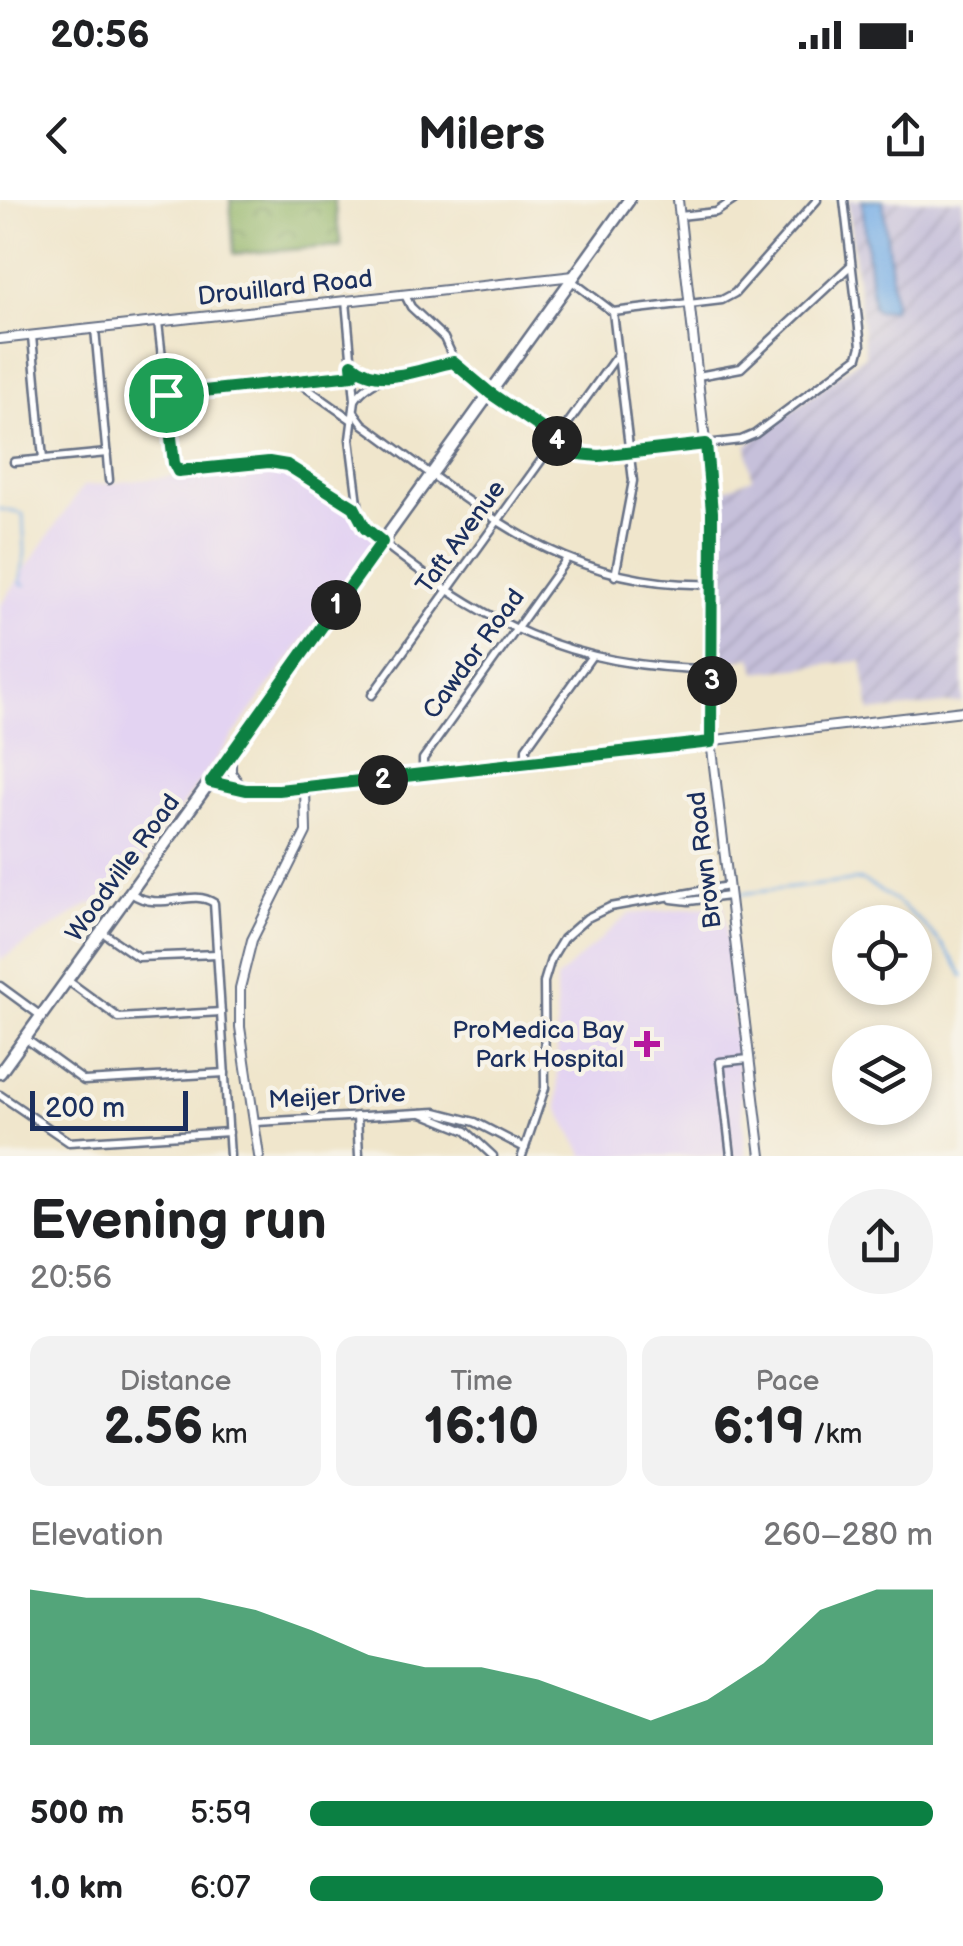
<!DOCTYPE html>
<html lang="en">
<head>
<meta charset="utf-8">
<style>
	body { margin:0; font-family:"Balsamiq Sans",sans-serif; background:#f2f2f2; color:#202124; height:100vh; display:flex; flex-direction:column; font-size:38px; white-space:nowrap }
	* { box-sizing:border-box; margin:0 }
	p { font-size:32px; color:#757577 }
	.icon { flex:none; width:55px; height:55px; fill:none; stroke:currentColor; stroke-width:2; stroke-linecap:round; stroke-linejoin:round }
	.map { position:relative; height:956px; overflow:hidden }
	.drawer { display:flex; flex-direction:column; background:#fff; flex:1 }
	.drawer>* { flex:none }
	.fabs { position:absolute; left:832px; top:705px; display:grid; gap:20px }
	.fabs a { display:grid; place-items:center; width:100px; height:100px; border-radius:50%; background:#fff; box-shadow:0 5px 15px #0003; font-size:50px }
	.scale { position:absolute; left:30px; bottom:25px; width:158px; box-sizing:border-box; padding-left:10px; border:5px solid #1b2f5e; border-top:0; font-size:28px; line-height:35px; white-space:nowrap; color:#1b2f5e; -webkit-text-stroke:8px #f7f3e8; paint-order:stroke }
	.pin { position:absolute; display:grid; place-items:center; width:85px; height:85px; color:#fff; margin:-42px; border:5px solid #fff; border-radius:50%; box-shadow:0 2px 10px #0007 }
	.km { position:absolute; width:50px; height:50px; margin:-25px; border-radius:50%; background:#222; color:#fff; font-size:28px; line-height:50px; text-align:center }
	.round { display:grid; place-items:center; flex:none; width:105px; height:105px; border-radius:52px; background:#f2f2f2 }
	.summary { display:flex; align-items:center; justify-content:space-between; height:170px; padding:0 30px }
	h1 { font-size:55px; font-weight:700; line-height:75px }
	.figures { display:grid; grid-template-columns:repeat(3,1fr); gap:15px; height:170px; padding:10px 30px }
	.figures div { display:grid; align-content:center; border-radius:20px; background:#f2f2f2; text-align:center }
	.figures b { font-size:50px; font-weight:700 }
	.figures small { font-size:28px; font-weight:400 }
	.figures p { font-size:28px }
	.chart { height:280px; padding:20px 30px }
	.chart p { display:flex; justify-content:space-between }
	.chart svg { width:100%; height:180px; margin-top:10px; fill:#0b8043; opacity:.7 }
	ul { padding:0 30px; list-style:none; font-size:32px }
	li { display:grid; grid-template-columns:160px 120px 1fr; align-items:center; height:75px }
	li i { height:25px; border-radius:12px; background:#0b8043 }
	.status { display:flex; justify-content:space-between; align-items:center; height:70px; padding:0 50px; background:#fff; direction:ltr }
	.status svg { height:28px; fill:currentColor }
	header { display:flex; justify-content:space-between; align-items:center; height:130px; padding:0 30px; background:#fff; font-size:45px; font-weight:700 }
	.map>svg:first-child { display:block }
</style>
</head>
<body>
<div class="status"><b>20:56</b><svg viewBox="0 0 49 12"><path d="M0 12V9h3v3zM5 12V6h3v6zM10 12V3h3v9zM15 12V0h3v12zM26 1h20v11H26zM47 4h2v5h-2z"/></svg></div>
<header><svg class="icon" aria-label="back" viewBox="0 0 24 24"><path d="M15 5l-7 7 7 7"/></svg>Milers<svg class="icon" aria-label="share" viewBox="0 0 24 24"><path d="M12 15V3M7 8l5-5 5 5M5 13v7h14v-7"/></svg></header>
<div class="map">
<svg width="963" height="956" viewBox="0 0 963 956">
	<defs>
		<pattern id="industrial-furrows" width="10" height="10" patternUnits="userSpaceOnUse" patternTransform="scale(2.5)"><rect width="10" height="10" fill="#c6c0da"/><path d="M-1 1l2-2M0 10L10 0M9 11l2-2" fill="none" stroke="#aaa5be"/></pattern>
		<pattern id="forest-crowns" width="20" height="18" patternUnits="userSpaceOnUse" patternTransform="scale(2.5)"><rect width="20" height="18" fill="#94b66a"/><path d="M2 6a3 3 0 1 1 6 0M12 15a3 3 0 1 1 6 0" fill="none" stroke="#78945a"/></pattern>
	</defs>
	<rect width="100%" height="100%" fill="#f7f3e8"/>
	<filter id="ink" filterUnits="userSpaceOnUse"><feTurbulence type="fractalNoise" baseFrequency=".01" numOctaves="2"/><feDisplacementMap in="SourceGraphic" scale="20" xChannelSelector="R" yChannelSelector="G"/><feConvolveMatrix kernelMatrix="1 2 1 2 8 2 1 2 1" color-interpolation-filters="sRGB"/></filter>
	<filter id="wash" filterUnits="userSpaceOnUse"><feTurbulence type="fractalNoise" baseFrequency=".0048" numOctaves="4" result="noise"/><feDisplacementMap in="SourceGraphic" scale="40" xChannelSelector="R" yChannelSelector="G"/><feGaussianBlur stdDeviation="2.25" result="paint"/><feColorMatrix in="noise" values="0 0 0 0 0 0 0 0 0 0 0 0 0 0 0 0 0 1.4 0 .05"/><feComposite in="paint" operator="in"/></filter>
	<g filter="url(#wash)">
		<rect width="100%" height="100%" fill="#f0e6cc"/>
		<g fill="#e3d3f2">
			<polygon points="271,266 287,270 354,312 376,340 112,702 90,704 0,760 0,406 83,286"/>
			<polygon points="724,705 746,956 584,956 558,908 556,779 629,714"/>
		</g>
		<polygon fill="url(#industrial-furrows)" points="848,0 963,0 963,502 870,512 862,461 756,472 752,457 720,463 723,290 752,278 747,245 865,155"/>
		<polygon fill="url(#forest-crowns)" stroke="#587264" stroke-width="2.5" points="230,0 334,0 341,46 234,54"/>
		<polygon fill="#77aee6" stroke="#496ea2" stroke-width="2.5" points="862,0 883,0 894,103 892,109 877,111 873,107"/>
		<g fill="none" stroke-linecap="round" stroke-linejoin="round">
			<g stroke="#77aee6" stroke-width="2.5">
				<polyline points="0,309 23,314 25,353 20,383 25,385"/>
				<path d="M739,694l122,-14c40,20 81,56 102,96"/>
			</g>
		</g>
	</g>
	<g filter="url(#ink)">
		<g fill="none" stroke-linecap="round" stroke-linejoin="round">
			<defs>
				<g id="minor">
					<polyline points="680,16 716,12 734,0"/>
					<polyline points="572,81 613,112 689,103"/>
					<polyline points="405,95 411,107 444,138 459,170 572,251 602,256 706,244"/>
					<polyline points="346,101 355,200 350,239 359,311"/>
					<polyline points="689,104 722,100 735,93 817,0"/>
					<polyline points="613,112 633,281 615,376"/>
					<path d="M158,122l16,141 4,8c32,3 77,-17 106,-7 17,6 60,32 72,45 7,8 7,18 16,25 109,88 198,135 340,135"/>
					<polyline points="95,129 109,280"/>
					<polyline points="32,136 43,259"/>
					<polyline points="352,164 381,178"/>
					<polyline points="698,176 741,168 850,66"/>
					<polyline points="298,182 352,220"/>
					<polyline points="166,195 353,175"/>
					<path d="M355,200c19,-29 66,-31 98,-37"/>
					<path d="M354,212l9,12c114,82 199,165 349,160"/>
					<polyline points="706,244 741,240 755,234 858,157 861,146 844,0"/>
					<polyline points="14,262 107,253"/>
					<polyline points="372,495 618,154"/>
					<polyline points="526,563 526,548 591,457"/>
					<polyline points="423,575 423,559 566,360"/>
					<path d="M131,693c29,21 60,-6 83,10l16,253"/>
					<polyline points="672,699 689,701 729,696"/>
					<polyline points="102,732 138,757 217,754"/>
					<polyline points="67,780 119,818 221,812"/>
					<polyline points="0,786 41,816"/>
					<polyline points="26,839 84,881 225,873"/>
					<polyline points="0,895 69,942 229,932"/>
					<polyline points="422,913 466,931 493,956"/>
					<polyline points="357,916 359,956"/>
					<polyline points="256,922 436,912 475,922 525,948"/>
					<polyline points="522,956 545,888 544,782 551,759 563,739 587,718 610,707 728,686"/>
					<polyline points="731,956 720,862 749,859"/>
				</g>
				<g id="tertiary">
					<polyline points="678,0 711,296 711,541 761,956"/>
					<polyline points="0,139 574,76"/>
					<polyline points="231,555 231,572 241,587"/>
					<polyline points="211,582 249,590 279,591 963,511"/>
					<polyline points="259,956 240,827 240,788 252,740 306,632 305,586"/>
				</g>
				<polyline id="primary" points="0,873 629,0"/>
			</defs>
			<use href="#minor" stroke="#666f84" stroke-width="11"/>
			<use href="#tertiary" stroke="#666f84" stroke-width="12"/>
			<use href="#primary" stroke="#666f84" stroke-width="15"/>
			<use href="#minor" stroke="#fff" stroke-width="6"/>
			<use href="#tertiary" stroke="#fff" stroke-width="8"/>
			<use href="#primary" stroke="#fff" stroke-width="10"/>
		</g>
	</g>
	<g fill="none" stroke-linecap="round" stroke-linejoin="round" filter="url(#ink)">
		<defs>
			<path id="route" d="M453,162l37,31 89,61 20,2 107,-12 6,68 -1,230 -432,48h-33l-35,-8 171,-240 -17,-14 -11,-21 -67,-42 -18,-3 -91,9 -4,-8 -8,-68 187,-20 -1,-11c28,25 68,5 101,-2z"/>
		</defs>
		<use href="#route" stroke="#fff" stroke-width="20"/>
		<use href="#route" stroke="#0b8043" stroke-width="12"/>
	</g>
	<path fill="#b5179e" stroke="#f7f3e8" stroke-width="4" d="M642 829h10v10h10v10h-10v10h-10v-10h-10v-10h10z"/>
	<g text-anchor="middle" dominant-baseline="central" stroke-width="9" stroke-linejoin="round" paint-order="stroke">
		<g font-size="25" fill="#1b2f5e" stroke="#f7f3e8">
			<text transform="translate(285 88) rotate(-6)">Drouillard Road</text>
			<text transform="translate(461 337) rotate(-54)">Taft Avenue</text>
			<text transform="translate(474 454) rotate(-54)">Cawdor Road</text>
			<text transform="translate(705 660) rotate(-97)">Brown Road</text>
			<text transform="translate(123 668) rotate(-54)">Woodville Road</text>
			<text transform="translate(337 897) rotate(-3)">Meijer Drive</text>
		</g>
		<g font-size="25" fill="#1b2f5e" stroke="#f7f3e8" text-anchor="end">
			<text x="624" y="830">ProMedica Bay<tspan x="624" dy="29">Park Hospital</tspan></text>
		</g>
	</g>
</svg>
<div class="fabs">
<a><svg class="icon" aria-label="locate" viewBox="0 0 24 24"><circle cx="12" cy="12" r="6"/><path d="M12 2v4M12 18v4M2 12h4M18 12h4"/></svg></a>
<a><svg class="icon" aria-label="layers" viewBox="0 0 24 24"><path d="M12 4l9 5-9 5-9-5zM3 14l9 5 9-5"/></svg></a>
</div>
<div class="scale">200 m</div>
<div class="pin" style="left:166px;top:195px;background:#1e9e55"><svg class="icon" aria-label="arrive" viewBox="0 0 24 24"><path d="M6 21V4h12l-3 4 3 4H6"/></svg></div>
<b class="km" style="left:336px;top:405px">1</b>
<b class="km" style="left:383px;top:580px">2</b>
<b class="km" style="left:712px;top:481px">3</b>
<b class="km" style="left:557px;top:241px">4</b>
</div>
<section class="drawer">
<div class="summary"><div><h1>Evening run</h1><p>20:56</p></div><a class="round"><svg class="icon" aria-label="share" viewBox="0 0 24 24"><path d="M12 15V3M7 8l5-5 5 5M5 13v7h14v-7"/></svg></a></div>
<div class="figures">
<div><p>Distance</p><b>2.56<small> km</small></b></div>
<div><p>Time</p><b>16:10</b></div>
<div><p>Pace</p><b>6:19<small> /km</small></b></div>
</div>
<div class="chart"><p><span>Elevation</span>260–280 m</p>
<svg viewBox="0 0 160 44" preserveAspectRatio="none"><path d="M0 44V6L10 8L20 8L30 8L40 11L50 16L60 22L70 25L80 25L90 28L100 33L110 38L120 33L130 24L140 11L150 6L160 6V44z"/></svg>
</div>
<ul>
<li><b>500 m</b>5:59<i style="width:100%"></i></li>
<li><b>1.0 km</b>6:07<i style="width:92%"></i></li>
</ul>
</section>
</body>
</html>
